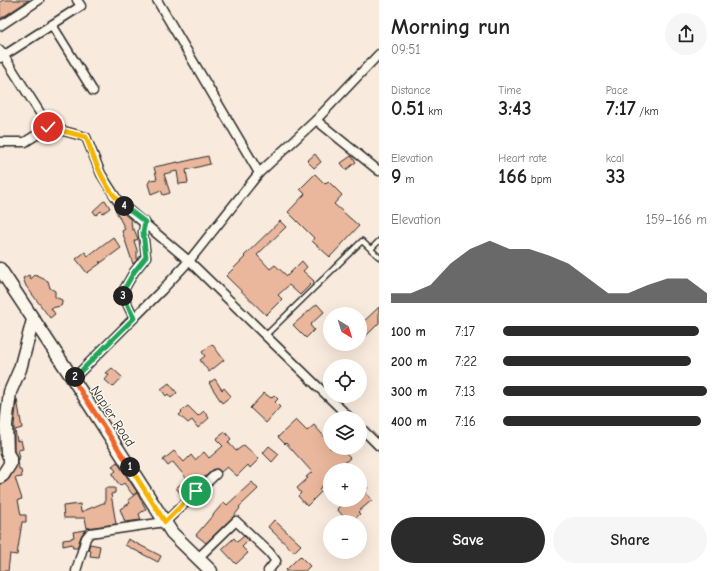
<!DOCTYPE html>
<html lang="en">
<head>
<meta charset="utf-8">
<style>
	body { margin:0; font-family:"Comic Neue",sans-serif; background:#f6f6f6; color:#222; height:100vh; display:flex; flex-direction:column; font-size:15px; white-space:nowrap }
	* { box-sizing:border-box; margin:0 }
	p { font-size:13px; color:#767676 }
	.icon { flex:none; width:22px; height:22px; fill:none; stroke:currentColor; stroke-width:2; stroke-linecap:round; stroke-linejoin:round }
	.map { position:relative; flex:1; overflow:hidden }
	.sheet { display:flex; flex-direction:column; background:#fff; width:340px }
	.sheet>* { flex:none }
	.needle { width:26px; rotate:142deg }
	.controls { position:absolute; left:323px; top:307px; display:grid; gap:8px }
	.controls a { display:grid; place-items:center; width:44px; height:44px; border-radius:50%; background:#fff; box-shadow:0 4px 16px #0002; font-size:20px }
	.pin { position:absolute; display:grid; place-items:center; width:34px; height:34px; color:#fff; margin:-17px; border:2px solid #fff; border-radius:50%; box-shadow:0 1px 4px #0007 }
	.km { position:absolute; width:20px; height:20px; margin:-10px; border-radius:50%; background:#222; color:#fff; font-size:11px; line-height:20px; text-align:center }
	.round { display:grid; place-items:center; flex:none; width:42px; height:42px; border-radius:21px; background:#f6f6f6 }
	.headline { display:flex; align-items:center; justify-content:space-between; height:68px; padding:0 12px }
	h1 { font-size:22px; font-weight:800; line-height:30px }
	.stats { display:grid; grid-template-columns:repeat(3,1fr); gap:6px; height:68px; padding:4px 12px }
	.stats div { display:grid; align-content:center }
	.stats b { font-size:20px; font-weight:800 }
	.stats small { font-size:11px; font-weight:400 }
	.stats p { font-size:11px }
	.chart { height:112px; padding:8px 12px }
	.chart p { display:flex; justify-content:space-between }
	.chart svg { width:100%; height:72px; margin-top:4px; fill:#2b2b2b; opacity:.7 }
	.action { display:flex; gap:8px; margin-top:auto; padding:8px 12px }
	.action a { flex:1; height:46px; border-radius:24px; background:#2b2b2b; color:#fff; font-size:16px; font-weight:800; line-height:46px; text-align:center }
	.action a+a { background:#f6f6f6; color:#222 }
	ul { padding:0 12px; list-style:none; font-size:13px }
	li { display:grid; grid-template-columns:64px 48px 1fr; align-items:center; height:30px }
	li i { height:10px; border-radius:5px; background:#2b2b2b }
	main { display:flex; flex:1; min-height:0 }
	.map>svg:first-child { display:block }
</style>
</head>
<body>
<main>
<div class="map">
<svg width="379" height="571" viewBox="0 0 379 571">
	<rect width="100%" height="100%" fill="#f8eadc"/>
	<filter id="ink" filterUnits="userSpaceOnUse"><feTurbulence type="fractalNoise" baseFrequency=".025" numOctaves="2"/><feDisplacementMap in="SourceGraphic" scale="8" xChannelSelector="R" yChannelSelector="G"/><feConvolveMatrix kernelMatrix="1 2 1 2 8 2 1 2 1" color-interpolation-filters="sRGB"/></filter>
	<g filter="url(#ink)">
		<g fill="#eab79c" stroke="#2b2b2b">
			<polygon points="3,0 29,0 0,19 0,2"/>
			<polygon points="315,154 321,162 314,168 307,161"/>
			<polygon points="208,156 210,164 186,170 188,183 179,184 177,171 164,174 170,193 163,195 161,190 151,194 148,184 150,180 157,179 154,167 178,162 178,163"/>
			<polygon points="351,156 356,162 346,170 341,163"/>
			<polygon points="315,174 325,184 328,181 342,195 334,204 359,226 330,257 312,241 314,238 288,212 305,194 300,189"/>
			<polygon points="105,200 110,208 103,213 101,211 96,215 93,211"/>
			<polygon points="115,209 120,210 131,220 132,230 134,229 138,239 134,241 137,250 137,260 133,264 122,231 125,229"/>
			<polygon points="280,221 286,227 257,255 270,269 275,265 287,276 302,261 307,267 303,271 314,281 300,295 289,285 278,295 282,299 266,315 226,276 245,257 244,256"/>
			<polygon points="113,237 121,248 102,262 99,262 101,263 87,273 76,259 85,252 88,256"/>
			<polygon points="29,275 31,279 35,275 48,281 50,288 55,291 55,297 62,300 62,303 61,306 51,308 55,314 50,318 26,286 23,278"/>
			<polygon points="317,304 324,312 310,325 314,330 306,338 293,325"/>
			<polygon points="379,307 379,323 365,337 360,331 360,325"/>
			<polygon points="212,344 224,360 209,372 200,360 205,356 202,352"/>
			<polygon points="112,368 122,377 113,387 105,380 109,375 106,373"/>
			<polygon points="215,379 222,390 224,388 231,396 222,403 209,383"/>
			<polygon points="169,383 177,393 171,398 168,394 166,396 161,389"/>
			<polygon points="264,393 271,398 274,395 278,399 275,402 280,407 266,423 250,408"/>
			<polygon points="17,399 22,428 15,430 17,441 21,440 23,449 18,450 20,457 18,458 19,470 21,470 22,477 15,478 22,499 18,500 21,515 26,515 26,522 22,522 17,555 10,554 8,571 0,571 0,484 4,483 9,479 17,464 17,458 14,451 14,425"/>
			<polygon points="188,406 198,416 204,411 209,418 198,428 192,420 188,423 179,415 182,412 181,411"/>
			<polygon points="296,420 307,431 314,425 330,443 330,448 340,448 350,458 340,467 343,470 330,470 330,479 319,489 321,492 307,506 298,496 301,493 297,488 308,478 306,477 312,472 286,443 285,444 278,437"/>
			<polygon points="225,432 231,439 228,442 236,451 244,445 259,459 250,468 248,465 237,476 227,467 221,472 218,469 214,469 200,481 199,479 181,494 176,488 187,479 173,462 168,466 163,460 174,451 184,462 191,455 195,460 204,452 209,458 223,446 216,439"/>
			<polygon points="269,446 279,454 272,462 263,453"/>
			<polygon points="117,462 137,492 133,495 124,483 120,486 112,474 116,471 112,466"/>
			<polygon points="360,479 368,488 364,491 372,500 358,512 360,514 351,522 348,522 337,509 340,506 334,500 360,500"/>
			<polygon points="252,482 258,489 239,507 240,508 234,516 206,543 196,535 224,502 227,505"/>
			<polygon points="105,488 115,488 115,493 111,494 116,524 87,528 85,518 64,518 63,506 80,504 81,512 103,503 105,503"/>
			<polygon points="137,493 146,509 139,514 141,520 125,522 120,509 130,503 128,500"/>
			<polygon points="274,520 301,545 294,552 268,527"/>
			<polygon points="85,530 81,536 77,548 73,548 72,544 63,546 63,540 71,539 71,538 74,537 73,532"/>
			<polygon points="244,536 249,540 242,547 248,553 236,564 222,549 234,538 237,542"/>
			<polygon points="128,539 161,556 158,562 125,545"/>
			<polygon points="90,544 100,546 98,557 90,556 91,551 88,550"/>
			<polygon points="300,556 310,566 305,571 285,571"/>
		</g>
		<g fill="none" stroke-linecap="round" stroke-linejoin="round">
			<defs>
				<g id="lane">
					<polyline points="371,249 379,241"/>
					<polyline points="265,336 362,241 379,257"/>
				</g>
				<g id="street">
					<polyline points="157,0 259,173"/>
					<polyline points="52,25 93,91"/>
					<polyline points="0,26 39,0"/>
					<polyline points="0,50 49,127"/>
					<polyline points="0,58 81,6 77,0"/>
					<polyline points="316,120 379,171"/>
					<polyline points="0,142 25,142 49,127 86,137 101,174 118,201 189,261 350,418"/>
					<polyline points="134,318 122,293 134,272 146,257 143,232 145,222"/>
					<polyline points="73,379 162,290 189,261 259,173 316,120 379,54"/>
					<polyline points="360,427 379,446"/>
					<polyline points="198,558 236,521 269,552 276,561 268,571"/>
					<polyline points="76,571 86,538 90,533 165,522 216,474"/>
				</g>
				<g id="secondary">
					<polyline points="0,269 73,379 172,533 211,571"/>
					<polyline points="0,477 3,475 10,464 10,458 7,453 6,425 10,392 20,369 33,320"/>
				</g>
			</defs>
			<use href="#lane" stroke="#2b2b2b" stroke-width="7"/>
			<use href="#street" stroke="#2b2b2b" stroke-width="11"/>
			<use href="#secondary" stroke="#2b2b2b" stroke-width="15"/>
			<use href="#lane" stroke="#fbf7ec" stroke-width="4"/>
			<use href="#street" stroke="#fbf7ec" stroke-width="8"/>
			<use href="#secondary" stroke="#fbf7ec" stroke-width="12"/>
		</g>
	</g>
	<g fill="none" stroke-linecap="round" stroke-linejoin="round" filter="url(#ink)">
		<defs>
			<polyline id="split-1" points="130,467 165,522 196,491"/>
			<polyline id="split-2" points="75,377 73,379 130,467"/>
			<polyline id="split-3" points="75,377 134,318 123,296"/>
			<polyline id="split-4" points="123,296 122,293 134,272 146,257 143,232 145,222 124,206"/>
			<path id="split-5" d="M48,127l38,10c9,24 18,52 38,69"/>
		</defs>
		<use href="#split-1" stroke="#fff" stroke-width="8"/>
		<use href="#split-2" stroke="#fff" stroke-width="8"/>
		<use href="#split-3" stroke="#fff" stroke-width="8"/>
		<use href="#split-4" stroke="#fff" stroke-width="8"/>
		<use href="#split-5" stroke="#fff" stroke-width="8"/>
		<use href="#split-1" stroke="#f5b400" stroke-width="5"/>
		<use href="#split-2" stroke="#f0652b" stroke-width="5"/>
		<use href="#split-3" stroke="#22a559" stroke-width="5"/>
		<use href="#split-4" stroke="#22a559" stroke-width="5"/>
		<use href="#split-5" stroke="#f5b400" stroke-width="5"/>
	</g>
	<g text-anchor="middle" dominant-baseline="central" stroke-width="3" stroke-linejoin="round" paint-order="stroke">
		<g font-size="13" fill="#2b2b2b" stroke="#fbf7ec">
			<text transform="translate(113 416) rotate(57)">Napier Road</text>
		</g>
	</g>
</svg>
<div class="controls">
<a><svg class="needle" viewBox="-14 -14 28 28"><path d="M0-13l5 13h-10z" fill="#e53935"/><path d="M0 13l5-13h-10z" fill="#767676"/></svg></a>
<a><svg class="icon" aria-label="locate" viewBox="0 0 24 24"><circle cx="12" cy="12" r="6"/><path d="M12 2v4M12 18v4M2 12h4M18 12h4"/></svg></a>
<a><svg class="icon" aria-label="layers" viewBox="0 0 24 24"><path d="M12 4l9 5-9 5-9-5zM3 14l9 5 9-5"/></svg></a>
<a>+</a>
<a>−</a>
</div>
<div class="pin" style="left:196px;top:491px;background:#1e9e55"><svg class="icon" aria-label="arrive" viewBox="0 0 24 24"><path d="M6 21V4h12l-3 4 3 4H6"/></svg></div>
<div class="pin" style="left:48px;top:127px;background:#d93025"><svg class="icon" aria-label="check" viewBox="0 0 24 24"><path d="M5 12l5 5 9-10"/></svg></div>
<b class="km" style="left:130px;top:467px">1</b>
<b class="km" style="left:75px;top:377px">2</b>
<b class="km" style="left:123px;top:296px">3</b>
<b class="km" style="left:124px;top:206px">4</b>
</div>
<section class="sheet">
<div class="headline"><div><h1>Morning run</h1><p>09:51</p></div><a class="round"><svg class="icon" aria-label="share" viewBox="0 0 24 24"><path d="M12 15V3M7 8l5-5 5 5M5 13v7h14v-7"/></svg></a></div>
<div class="stats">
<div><p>Distance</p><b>0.51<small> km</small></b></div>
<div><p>Time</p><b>3:43</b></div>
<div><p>Pace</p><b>7:17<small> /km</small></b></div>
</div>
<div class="stats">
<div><p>Elevation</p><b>9<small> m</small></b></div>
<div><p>Heart rate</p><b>166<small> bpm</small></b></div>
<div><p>kcal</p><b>33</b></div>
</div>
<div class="chart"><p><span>Elevation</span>159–166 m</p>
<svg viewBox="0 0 160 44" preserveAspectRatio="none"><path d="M0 44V38L10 38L20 33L30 20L40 11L50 6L60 11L70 11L80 15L90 20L100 29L110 38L120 38L130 33L140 29L150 29L160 38V44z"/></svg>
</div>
<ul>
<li><b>100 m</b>7:17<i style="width:96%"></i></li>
<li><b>200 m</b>7:22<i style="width:92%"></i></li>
<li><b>300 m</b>7:13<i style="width:100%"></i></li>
<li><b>400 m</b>7:16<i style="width:97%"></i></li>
</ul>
<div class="action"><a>Save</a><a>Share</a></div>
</section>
</main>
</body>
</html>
